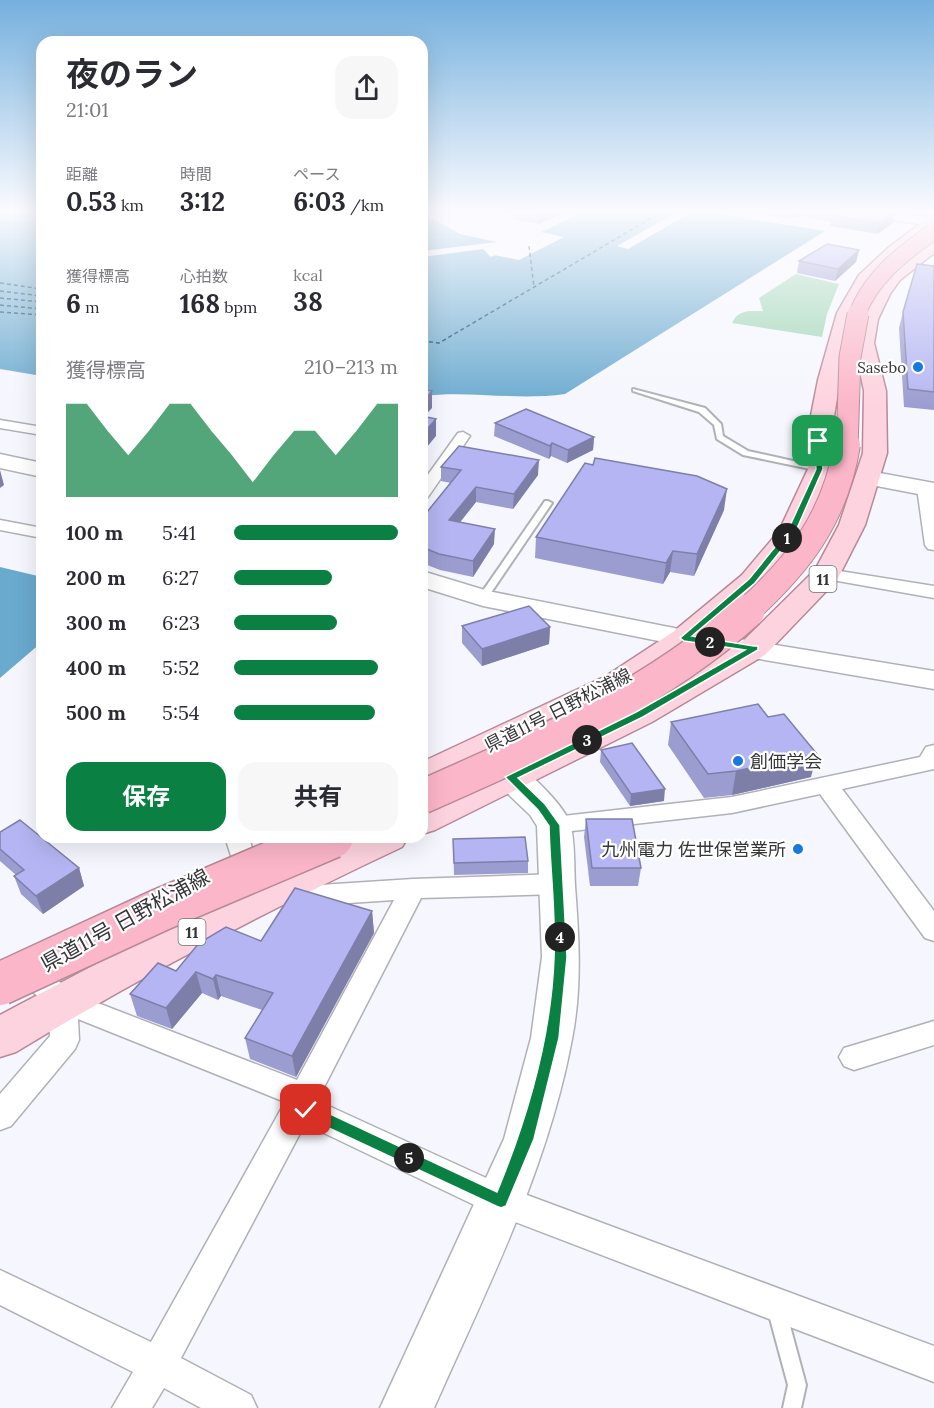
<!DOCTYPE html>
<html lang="ja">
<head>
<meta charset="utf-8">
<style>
	body { margin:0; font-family:Lora,"Noto Sans JP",serif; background:#f7f7f7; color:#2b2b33; height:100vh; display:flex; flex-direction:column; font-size:22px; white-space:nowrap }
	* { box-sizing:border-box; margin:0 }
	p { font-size:20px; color:#7c7c81 }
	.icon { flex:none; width:33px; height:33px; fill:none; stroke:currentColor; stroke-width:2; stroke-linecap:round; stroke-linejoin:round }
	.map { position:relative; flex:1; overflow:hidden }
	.side { position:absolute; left:36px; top:36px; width:392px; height:807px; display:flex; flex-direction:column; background:#fff; border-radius:18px; box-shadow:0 6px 24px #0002 }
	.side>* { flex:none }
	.pin { position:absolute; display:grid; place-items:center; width:51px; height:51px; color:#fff; margin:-26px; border-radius:12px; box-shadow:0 3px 9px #0006 }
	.km { position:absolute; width:30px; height:30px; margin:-15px; border-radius:50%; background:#222; color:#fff; font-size:16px; line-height:30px; text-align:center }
	.round { display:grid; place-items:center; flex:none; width:63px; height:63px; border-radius:18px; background:#f7f7f7 }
	.head { display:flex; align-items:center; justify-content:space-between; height:102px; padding:0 30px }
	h1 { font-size:33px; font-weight:700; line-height:45px }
	.metrics { display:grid; grid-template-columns:repeat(3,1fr); gap:9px; height:102px; padding:6px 30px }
	.metrics div { display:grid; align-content:center }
	.metrics b { font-size:26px; font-weight:700 }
	.metrics small { font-size:16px; font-weight:400 }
	.metrics p { font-size:16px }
	.chart { height:168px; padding:12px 30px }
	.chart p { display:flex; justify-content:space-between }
	.chart svg { width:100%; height:108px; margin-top:6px; fill:#0b8043; opacity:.7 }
	.button { display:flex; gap:12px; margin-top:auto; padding:12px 30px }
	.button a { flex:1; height:69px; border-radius:18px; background:#0b8043; color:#fff; font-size:24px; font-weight:700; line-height:69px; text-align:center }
	.button a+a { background:#f7f7f7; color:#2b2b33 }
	ul { padding:0 30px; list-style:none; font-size:20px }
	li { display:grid; grid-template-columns:96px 72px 1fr; align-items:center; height:45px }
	li i { height:15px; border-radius:8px; background:#0b8043 }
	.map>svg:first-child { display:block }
</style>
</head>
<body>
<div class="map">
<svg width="934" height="1408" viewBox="0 0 934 1408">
	<rect width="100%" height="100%" fill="#f6f7fe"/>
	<path fill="#9ed5b3" d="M796,274l43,10 -12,30 -5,23 -90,-14c6,-14 18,-12 31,-12l-4,-13z"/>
	<g fill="#6aaacf">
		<polygon points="0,210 42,210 42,376 0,369"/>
		<path d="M422,210h10l-8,4 36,20 37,8 -14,7 8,8 95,-47h110l129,21 -260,163c-51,7 -94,-4 -143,2z"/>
		<polygon points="0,567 42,577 42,642 0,678"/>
	</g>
	<g fill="#f6f7fe">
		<polygon points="681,210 695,210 628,249 617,246"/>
		<polygon points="541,232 564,237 519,260 494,255"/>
		<polygon points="497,242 483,249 422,257 422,251"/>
	</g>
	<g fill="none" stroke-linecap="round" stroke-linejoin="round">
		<g stroke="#033c55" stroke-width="1.5" stroke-dasharray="4 3" stroke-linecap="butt">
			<polyline points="529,246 534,287"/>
			<polyline points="0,283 42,289"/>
			<polyline points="0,291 42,296"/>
			<polyline points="0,298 42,302"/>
			<polyline points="0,305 42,309"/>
			<polyline points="0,312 42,315"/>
			<polyline points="422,341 439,343 665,210"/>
		</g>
		<defs>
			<g id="lane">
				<polygon points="633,389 705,408 721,424 723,436 748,451 820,467 824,469 820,471 743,455 717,439 714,425 699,412 633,391"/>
				<polygon points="545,501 548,501 552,503 486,600 480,600 478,598"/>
				<polygon points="777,1302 783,1305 786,1311 806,1385 801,1408 783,1408 788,1385 768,1311 771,1305"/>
			</g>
			<g id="street">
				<polygon points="0,420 42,427 42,435 0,428"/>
				<polygon points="463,432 470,436 428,497 422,499 422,483 458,433"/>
				<polygon points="925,483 931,485 934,494 934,550 928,549 925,545 917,488"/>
				<polygon points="0,520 42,528 42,538 0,530"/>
				<polygon points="827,569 934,586 934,598 821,578 818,574 821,570"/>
				<polygon points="934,745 934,769 842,789 934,911 934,941 925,938 820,794 732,813 554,833 546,831 542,825 546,819 554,817 732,797 920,757 926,747"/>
				<polygon points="225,837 249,837 254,856 251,862 242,865 233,862"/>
				<polygon points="558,874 567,877 571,884 567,891 558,894 421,898 319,1097 320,1102 508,1188 934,1346 934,1382 489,1212 305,1124 181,1358 251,1395 257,1408 201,1408 164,1388 152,1408 112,1408 133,1372 0,1305 0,1270 151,1342 285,1102 78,1019 79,1040 75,1049 11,1126 0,1130 0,1094 50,1036 48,1006 20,980 16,972 20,964 30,961 40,964 72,993 297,1080 394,900 289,907 280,904 276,897 280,890 289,887 413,879"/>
				<polygon points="934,1021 934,1045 854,1070 844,1066 839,1057 844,1048"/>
			</g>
			<g id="secondary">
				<polygon points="841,210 876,210 934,218 934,226 848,214"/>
				<polygon points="0,454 42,463 42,477 0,468"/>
				<polygon points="869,471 934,483 934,497 861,483 858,478 861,473"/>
				<polygon points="422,571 488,591 684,630 934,671 934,689 684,646 483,606 422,587"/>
				<path d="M492,749c21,6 75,56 79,78 4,18 3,40 4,59 4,51 7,102 -3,153 -24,130 -85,249 -138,369h-54l124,-269 27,-101 11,-81 -5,-131 -7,-11 -49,-47 -5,-8 5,-8z"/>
			</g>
			<g id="primary">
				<polygon points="934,215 934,228 900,254 872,282 855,313 840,380 830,441 832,469 804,533 762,587 695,644 628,690 435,785 422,788 422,762 606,676 673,632 742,575 779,531 808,469 806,441 818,380 837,313 859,275 888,248 929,217"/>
				<polygon points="934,240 934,253 900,280 890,294 878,319 874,343 886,391 887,453 865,525 837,580 765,655 652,722 435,830 422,834 422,806 628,706 743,641 815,570 839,525 863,453 864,391 854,343 860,319 872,293 888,272 928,242"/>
				<path d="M354,837h54l-6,10c-132,62 -261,129 -386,205l-16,5v-42l177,-94z"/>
			</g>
		</defs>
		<use href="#lane" stroke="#b0b1b7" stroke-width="4"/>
		<use href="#street" stroke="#b0b1b7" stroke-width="3"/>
		<use href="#secondary" stroke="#b0b1b7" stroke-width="3"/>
		<use href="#primary" stroke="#b78997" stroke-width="3"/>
		<use href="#lane" fill="#fff" fill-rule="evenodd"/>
		<use href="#street" fill="#fff" fill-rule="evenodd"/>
		<use href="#secondary" fill="#fff" fill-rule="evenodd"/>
		<use href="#primary" fill="#fdd3df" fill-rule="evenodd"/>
		<defs>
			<path id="highway-bridge-far4" d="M857,315c13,-37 46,-62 77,-84"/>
			<polyline id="highway-bridge-far3" points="847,447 850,357 858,314"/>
			<path id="highway-bridge-far2" d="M746,612c53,-48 89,-94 101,-167"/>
			<path id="highway-bridge-far1" d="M422,797c115,-51 232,-101 326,-186"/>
			<polyline id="highway-bridge" points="0,984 160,910 332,837"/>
		</defs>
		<use href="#highway-bridge-far4" stroke="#b78997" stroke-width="18" stroke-linecap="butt"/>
		<use href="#highway-bridge-far3" stroke="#b78997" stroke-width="23" stroke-linecap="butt"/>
		<use href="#highway-bridge-far2" stroke="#b78997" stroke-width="28" stroke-linecap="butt"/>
		<use href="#highway-bridge-far1" stroke="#b78997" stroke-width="36" stroke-linecap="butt"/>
		<use href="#highway-bridge" stroke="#b78997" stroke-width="45" stroke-linecap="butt"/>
		<use href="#highway-bridge-far4" stroke="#fcb6c9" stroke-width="16"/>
		<use href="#highway-bridge-far3" stroke="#fcb6c9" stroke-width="21"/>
		<use href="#highway-bridge-far2" stroke="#fcb6c9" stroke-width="26"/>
		<use href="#highway-bridge-far1" stroke="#fcb6c9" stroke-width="33"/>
		<use href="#highway-bridge" stroke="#fcb6c9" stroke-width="42"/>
	</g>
	<g fill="#9b9cd0">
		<polygon points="513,210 563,210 563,213 539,224 513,219"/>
		<polygon points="762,210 881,210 896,212 893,223 877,234 830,226 831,222 800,216 792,218 761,214"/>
		<polygon points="891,210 926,210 922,214"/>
		<polygon points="859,250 856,262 835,281 797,273 799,261"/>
		<polygon points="934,266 934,410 904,407 899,328 903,312"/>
		<polygon points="495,423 594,437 593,450 567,463 551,456 549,459 494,436"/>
		<polygon points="441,467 538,475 513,509 476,502 460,522 494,544 473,577 440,570 422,563 422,516 423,517 451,483 441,481"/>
		<polygon points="724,510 694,576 670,572 663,584 535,558 536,537"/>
		<polygon points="462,626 550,627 549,644 482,666 462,643"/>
		<polygon points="671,722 811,777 732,795 704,798 668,745"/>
		<polygon points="601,750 664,801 630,806 600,762"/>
		<polygon points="586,819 641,868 638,886 590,886 584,837"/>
		<polygon points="0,832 79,868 84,886 43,914 21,894 14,876 16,875 0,861"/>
		<polygon points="453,839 528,861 528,873 454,875"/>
		<polygon points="372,911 374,933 296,1077 250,1059 245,1038 262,1010 221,996 218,1000 202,993 172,1029 137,1016 130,994 261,941"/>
	</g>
	<g fill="#7e7fa9">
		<polygon points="547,210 563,210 563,213 539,224 539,213"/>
		<polygon points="793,210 801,210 800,216 792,218"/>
		<polygon points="896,212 893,223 877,234 879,223"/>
		<polygon points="859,250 856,262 835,281 838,269"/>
		<polygon points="432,391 432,408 422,419 422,401"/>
		<polygon points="436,419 436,436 422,453 423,467 422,468 422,435"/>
		<polygon points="594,437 593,450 567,463 568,450"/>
		<polygon points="552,443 551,456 549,459 550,446"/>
		<polygon points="539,460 538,475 513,509 514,494"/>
		<polygon points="0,470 4,485 0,488"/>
		<polygon points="476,487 476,502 450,535 449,520"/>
		<polygon points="727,489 724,510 694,576 697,554"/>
		<polygon points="495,529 494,544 473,577 473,561"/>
		<polygon points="673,551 670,572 663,584 666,563"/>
		<polygon points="550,627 549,644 482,666 482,649"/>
		<polygon points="423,628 424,647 422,648 422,629"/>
		<polygon points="817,754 811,777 732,795 736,771"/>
		<polygon points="665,789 664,801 630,806 631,794"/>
		<polygon points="79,868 84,886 43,914 36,896"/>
		<polygon points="372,911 374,933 296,1077 292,1056"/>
		<polygon points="196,972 202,993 172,1029 166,1008"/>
		<polygon points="216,975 221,996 218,1000 213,979"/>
	</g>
	<g fill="#b4b5f2" stroke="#7e7fa9" stroke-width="1.5">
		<polygon points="520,210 547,210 539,213"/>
		<polygon points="826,210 881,210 896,212 879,223 832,215 833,211"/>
		<polygon points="827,244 859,250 838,269 799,261"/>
		<polygon points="917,264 934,266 934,392 908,389 903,312"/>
		<polygon points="422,389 432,391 422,401"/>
		<polygon points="526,409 594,437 568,450 552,443 550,446 495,423"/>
		<polygon points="422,416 436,419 422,435"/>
		<polygon points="459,446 539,460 514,494 476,487 449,520 495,529 473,561 439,554 422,547 422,516 423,517 461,470 441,467"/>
		<polygon points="595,458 697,476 727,489 697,554 673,551 666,563 536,537 585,463 593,465"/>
		<polygon points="529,606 550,627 482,649 462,626"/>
		<polygon points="758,704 768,717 784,714 817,754 736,771 708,774 671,722"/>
		<polygon points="632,743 665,789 631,794 601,750"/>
		<polygon points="586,819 632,819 641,868 592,868"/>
		<polygon points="20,820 79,868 36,896 14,876 24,870 0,849 0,832"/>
		<polygon points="525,837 528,861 454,863 453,839"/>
		<polygon points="295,888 372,911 292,1056 245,1038 273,993 216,975 213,979 196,972 166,1008 130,994 158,963 176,971 199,943 226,927 261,941"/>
	</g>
	<linearGradient id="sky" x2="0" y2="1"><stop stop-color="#75b0de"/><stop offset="0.52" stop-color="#fbfbff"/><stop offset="1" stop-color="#fbfbff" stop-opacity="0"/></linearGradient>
	<rect width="934" height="407" fill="url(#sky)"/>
	<path fill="#0b8043" stroke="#fff" stroke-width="1.5" d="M818,439l3,2 2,28 -28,64 -40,50 -63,53 62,10h4v4l-115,67 -125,61 27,26 15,21 7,132 -8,81 -25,101 -28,67 -5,2 -5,-2 -195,-91 -2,-5 2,-5 5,-1 5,1 186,87c31,-75 54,-153 57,-234 2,-44 -4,-89 -5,-132l-11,-16 -33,-33 131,-65 109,-62 -61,-9 -4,-3 69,-59 38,-47 29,-63 -2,-28z"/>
	<g fill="#1878e1" stroke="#fff" stroke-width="2">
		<circle cx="918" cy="367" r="6"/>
		<circle cx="738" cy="761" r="6"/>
		<circle cx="798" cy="849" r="6"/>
	</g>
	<g text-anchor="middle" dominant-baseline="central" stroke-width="4.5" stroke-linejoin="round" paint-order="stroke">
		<g font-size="15" fill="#363639" stroke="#fff" text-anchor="end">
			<text x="906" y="367">Sasebo</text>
		</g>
		<g fill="#fff" stroke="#727274" stroke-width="1.5">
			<rect x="809.5" y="566" width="27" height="26" rx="4.5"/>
			<rect x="178.5" y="919" width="27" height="26" rx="4.5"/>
		</g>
		<g font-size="16" font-weight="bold" fill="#363639">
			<text x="823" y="579">11</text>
			<text x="192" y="932">11</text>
		</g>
		<g font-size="18" fill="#363639" stroke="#fff">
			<text transform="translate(558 710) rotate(-27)">県道11号 日野松浦線</text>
		</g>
		<g font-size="18" fill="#363639" stroke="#fff" text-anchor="start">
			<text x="750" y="761">創価学会</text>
			<text x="786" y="849" text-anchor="end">九州電力 佐世保営業所</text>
		</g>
		<g font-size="21" fill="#363639" stroke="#fff">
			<text transform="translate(125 920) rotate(-29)">県道11号 日野松浦線</text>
		</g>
	</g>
</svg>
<div class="pin" style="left:818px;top:441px;background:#1e9e55"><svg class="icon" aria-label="arrive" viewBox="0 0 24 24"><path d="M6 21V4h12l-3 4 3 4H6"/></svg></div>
<div class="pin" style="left:306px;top:1110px;background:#d93025"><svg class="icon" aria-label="check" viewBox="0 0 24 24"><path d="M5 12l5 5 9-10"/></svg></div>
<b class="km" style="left:787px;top:538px">1</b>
<b class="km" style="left:710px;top:642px">2</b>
<b class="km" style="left:587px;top:740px">3</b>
<b class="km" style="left:560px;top:937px">4</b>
<b class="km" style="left:409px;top:1158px">5</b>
<section class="side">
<div class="head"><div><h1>夜のラン</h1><p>21:01</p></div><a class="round"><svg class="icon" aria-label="share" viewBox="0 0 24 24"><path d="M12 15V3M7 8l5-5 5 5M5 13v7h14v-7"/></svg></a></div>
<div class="metrics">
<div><p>距離</p><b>0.53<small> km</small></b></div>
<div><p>時間</p><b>3:12</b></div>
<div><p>ペース</p><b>6:03<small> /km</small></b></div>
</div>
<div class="metrics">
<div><p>獲得標高</p><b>6<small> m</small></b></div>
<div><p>心拍数</p><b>168<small> bpm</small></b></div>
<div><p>kcal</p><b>38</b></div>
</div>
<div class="chart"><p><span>獲得標高</span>210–213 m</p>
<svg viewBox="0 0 160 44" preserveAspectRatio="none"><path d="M0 44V6L10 6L20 17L30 27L40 17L50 6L60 6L70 17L80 27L90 38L100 27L110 17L120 17L130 27L140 17L150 6L160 6V44z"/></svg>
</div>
<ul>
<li><b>100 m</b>5:41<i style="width:100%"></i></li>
<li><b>200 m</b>6:27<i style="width:60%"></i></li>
<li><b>300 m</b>6:23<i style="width:63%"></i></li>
<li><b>400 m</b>5:52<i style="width:88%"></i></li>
<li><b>500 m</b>5:54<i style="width:86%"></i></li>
</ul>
<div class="button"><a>保存</a><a>共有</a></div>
</section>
</div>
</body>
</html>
